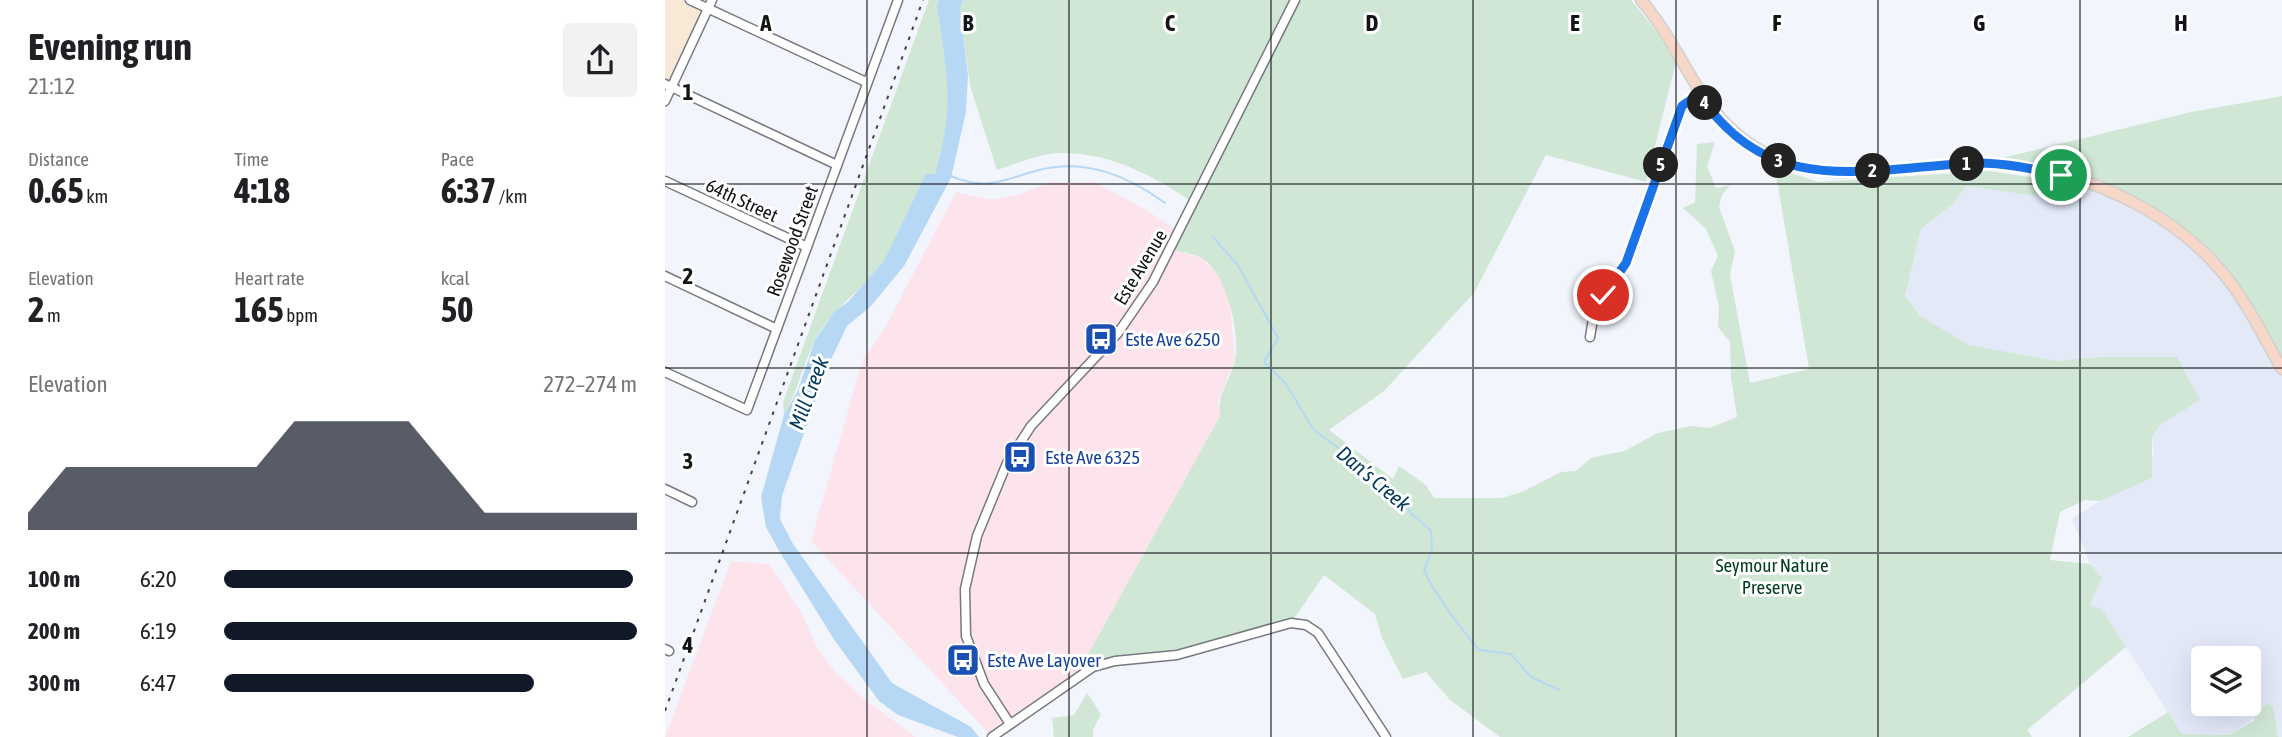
<!DOCTYPE html>
<html lang="en">
<head>
<meta charset="utf-8">
<style>
	body { margin:0; font-family:"Asap Condensed",sans-serif; background:#f2f2f2; color:#202124; height:100vh; display:flex; flex-direction:column; font-size:26px; white-space:nowrap }
	* { box-sizing:border-box; margin:0 }
	p { font-size:23px; color:#757577 }
	.icon { flex:none; width:38px; height:38px; fill:none; stroke:currentColor; stroke-width:2; stroke-linecap:round; stroke-linejoin:round }
	.map { position:relative; flex:1; overflow:hidden }
	.details { display:flex; flex-direction:column; background:#fff; width:665px }
	.details>* { flex:none }
	.tools { position:absolute; left:1526px; top:646px; display:grid; gap:14px }
	.tools a { display:grid; place-items:center; width:70px; height:70px; border-radius:7px; background:#fff; box-shadow:0 7px 28px #0002; font-size:35px }
	.pin { position:absolute; display:grid; place-items:center; width:60px; height:60px; color:#fff; margin:-30px; border:4px solid #fff; border-radius:50%; box-shadow:0 2px 7px #0007 }
	.km { position:absolute; width:35px; height:35px; margin:-18px; border-radius:50%; background:#222; color:#fff; font-size:19px; line-height:35px; text-align:center }
	.round { display:grid; place-items:center; flex:none; width:74px; height:74px; border-radius:7px; background:#f2f2f2 }
	.summary { display:flex; align-items:center; justify-content:space-between; height:119px; padding:0 28px }
	h1 { font-size:38px; font-weight:700; line-height:52px }
	.metrics { display:grid; grid-template-columns:repeat(3,1fr); gap:10px; height:119px; padding:7px 28px }
	.metrics div { display:grid; align-content:center }
	.metrics b { font-size:35px; font-weight:700 }
	.metrics small { font-size:19px; font-weight:400 }
	.metrics p { font-size:19px }
	.chart { height:196px; padding:14px 28px }
	.chart p { display:flex; justify-content:space-between }
	.chart svg { width:100%; height:126px; margin-top:7px; fill:#111827; opacity:.7 }
	ul { padding:0 28px; list-style:none; font-size:23px }
	li { display:grid; grid-template-columns:112px 84px 1fr; align-items:center; height:52px }
	li i { height:18px; border-radius:9px; background:#111827 }
	main { display:flex; flex:1; min-height:0 }
	.map>svg:first-child { display:block }
</style>
</head>
<body>
<main>
<section class="details">
<div class="summary"><div><h1>Evening run</h1><p>21:12</p></div><a class="round"><svg class="icon" aria-label="share" viewBox="0 0 24 24"><path d="M12 15V3M7 8l5-5 5 5M5 13v7h14v-7"/></svg></a></div>
<div class="metrics">
<div><p>Distance</p><b>0.65<small> km</small></b></div>
<div><p>Time</p><b>4:18</b></div>
<div><p>Pace</p><b>6:37<small> /km</small></b></div>
</div>
<div class="metrics">
<div><p>Elevation</p><b>2<small> m</small></b></div>
<div><p>Heart rate</p><b>165<small> bpm</small></b></div>
<div><p>kcal</p><b>50</b></div>
</div>
<div class="chart"><p><span>Elevation</span>272–274 m</p>
<svg viewBox="0 0 160 44" preserveAspectRatio="none"><path d="M0 44V38L10 22L20 22L30 22L40 22L50 22L60 22L70 6L80 6L90 6L100 6L110 22L120 38L130 38L140 38L150 38L160 38V44z"/></svg>
</div>
<ul>
<li><b>100 m</b>6:20<i style="width:99%"></i></li>
<li><b>200 m</b>6:19<i style="width:100%"></i></li>
<li><b>300 m</b>6:47<i style="width:75%"></i></li>
</ul>
</section>
<div class="map">
<svg width="1617" height="737" viewBox="0 0 1617 737">
	<rect width="100%" height="100%" fill="#f2f5fc"/>
	<path fill="#e4e9f8" fill-rule="evenodd" d="M1408,178l74,34 73,57 62,100v368h-4l-5,-31 -44,29 -47,-1 -80,-125 -12,-4 12,-27 -12,-14 -18,-45 28,-18 54,-46 -2,-17 7,-12 23,-14 -83,-55 -42,4 -88,-16 -50,-29 -14,-20 16,-67 34,-27 11,-16 97,14 2,-13zM1538,658h46v46h-46z"/>
	<g fill="#fde3ec">
		<polygon points="385,182 429,182 480,209 514,232 517,252 538,259 554,276 565,304 570,359 553,402 555,416 410,678 327,737 146,541 197,362 220,328 291,192 327,200 356,194"/>
		<polygon points="66,561 104,564 137,614 152,648 168,669 199,699 251,737 0,737"/>
	</g>
	<polygon fill="#f8e9d6" points="0,0 25,0 43,8 6,87 0,84"/>
	<g fill="#d0e7d6">
		<path d="M264,0h10l-2,7c10,67 19,101 -2,168h-9c-13,28 -24,62 -43,88 -21,28 -52,46 -68,77 -12,24 -17,51 -31,75l-1,-13z"/>
		<path d="M298,0h668l22,27 23,35 -30,120 -100,-27 -72,138 -90,98 -55,39 64,49 6,-13 27,19 8,13h68l20,-6 39,-20 15,-1 15,-13 33,-7 34,-18 33,-7 19,2 27,-11 -6,-40 -1,-35 -12,-15 1,-19 -8,-37 7,-15 -12,-27 -23,-21 12,-6 2,-58 18,-2 -8,24 9,22 14,-3 -8,10 -3,12 16,44 -5,24 20,108 59,-14 -34,-201 43,14 171,-11 40,6 36,10 -2,13 -97,-14 -11,16 -34,27 -16,67 15,20 49,29 88,16 42,-4h78l23,43 -41,26 -7,12v40l-52,23 -15,-1 -25,12 -10,48 40,4 12,14 -12,27 12,4 24,38 -99,83 5,7h-532l-50,-37 -24,-28 -23,7 -21,-41 -7,-24 -51,-39 -33,48 -86,26 -90,12 -40,17 145,-262c-4,-22 11,-36 15,-56 6,-26 -9,-87 -32,-101 -9,-5 -22,-7 -32,-10l23,-46c-39,-26 -80,-49 -129,-50 -22,-1 -47,10 -68,17l-27,-84 -10,-77z"/>
		<polygon points="1617,96 1617,369 1566,283 1503,225 1420,182 1312,164 1526,112"/>
		<polygon points="422,693 436,714 428,730 428,737 389,737 387,718 409,715"/>
		<polygon points="1604,703 1608,706 1613,737 1463,737 1503,712 1517,734 1564,735 1589,721 1590,713"/>
	</g>
	<path fill="#b6d8f5" d="M274,0h24l-3,9 8,66 -2,37 -15,66 -47,88 -33,40 -24,20 -21,44 -44,126 -2,23 13,25 99,139 79,44 8,10h-21l-60,-22 -19,-14 -44,-60 -57,-92 -12,-22 -5,-30 23,-82 14,-25 17,-50 19,-28 14,-10 36,-41 42,-87h9c20,-66 12,-100 2,-167z"/>
	<g fill="none" stroke-linecap="round" stroke-linejoin="round">
		<g stroke="#b6d8f5" stroke-width="2">
			<path d="M286,176c37,16 53,3 88,-6 47,-12 89,6 126,33"/>
			<path d="M548,237l24,27 41,74 -14,24 22,22 27,45 86,65 12,19 20,18 1,18 -8,22c15,29 34,54 55,79l32,4 20,23 28,13"/>
		</g>
		<defs>
			<g id="minor">
				<polyline points="25,0 201,82"/>
				<polyline points="0,84 172,165"/>
				<polyline points="0,101 47,0"/>
				<polyline points="0,181 142,247"/>
				<polyline points="0,276 112,329"/>
				<polyline points="925,337 929,313 961,263 1017,106 1034,94"/>
				<polyline points="0,372 82,410 233,0"/>
				<polyline points="0,489 27,502"/>
				<polyline points="0,649 4,651"/>
				<polyline points="345,724 319,684 301,636 300,589 312,536 342,463 366,426 453,333 488,282 630,0"/>
				<polyline points="327,737 428,667 450,661 512,655 626,623 641,625 653,633 721,737"/>
			</g>
			<path id="major" d="M976,0c45,52 56,115 120,151 49,29 101,21 155,17 26,-2 53,-6 79,-4 87,4 182,48 235,118 21,27 35,58 52,87"/>
		</defs>
		<use href="#minor" stroke="#777980" stroke-width="11"/>
		<use href="#major" stroke="#d0d0d1" stroke-width="13"/>
		<use href="#minor" stroke="#fff" stroke-width="8"/>
		<use href="#major" stroke="#f6d7c8" stroke-width="10"/>
		<polyline stroke="#414346" stroke-width="2" stroke-dasharray="3.5 7" stroke-linecap="butt" points="0,711 258,0"/>
	</g>
	<g fill="none" stroke-linecap="round" stroke-linejoin="round">
		<defs>
			<path id="route" d="M938,295l23,-32 56,-157 17,-12c71,108 171,73 278,69 29,0 56,6 84,12"/>
		</defs>
		<use href="#route" stroke="#fff" stroke-width="14"/>
		<use href="#route" stroke="#1a73e8" stroke-width="9"/>
	</g>
	<path fill="none" stroke="#131417" stroke-width="2" stroke-opacity="0.55" d="M202,0v737M404,0v737M606,0v737M808,0v737M1011,0v737M1213,0v737M1415,0v737M0,184h1617M0,368h1617M0,553h1617"/>
	<defs>
		<symbol id="bus-square" viewBox="-11 -11 22 22"><rect x="-9" y="-9" width="18" height="18" rx="4" fill="#1a4fb4" stroke="#fff"/><path d="M-5-6H5V4H4V6H2V4H-2V6H-4V4H-5ZM-3.5-4V0h7V-4ZM-3.5 1.2v1.5H-2V1.2ZM2 1.2v1.5H3.5V1.2Z" fill="#fff"/></symbol>
	</defs>
	<g fill-rule="evenodd">
		<use href="#bus-square" x="417" y="320" width="38" height="38"/>
		<use href="#bus-square" x="336" y="438" width="38" height="38"/>
		<use href="#bus-square" x="279" y="641" width="38" height="38"/>
	</g>
	<g text-anchor="middle" dominant-baseline="central" stroke-width="6" stroke-linejoin="round" paint-order="stroke">
		<g font-size="19" fill="#131417" stroke="#fff">
			<text transform="translate(77 200) rotate(25)">64th Street</text>
			<text transform="translate(127 241) rotate(-70)">Rosewood Street</text>
			<text transform="translate(475 267) rotate(-59)">Este Avenue</text>
		</g>
		<g font-size="19" fill="#164399" stroke="#fff" text-anchor="start">
			<text x="460" y="339">Este Ave 6250</text>
			<text x="380" y="457">Este Ave 6325</text>
			<text x="322" y="660">Este Ave Layover</text>
		</g>
		<g font-size="19" fill="#00401e" stroke="#fff">
			<text x="1107" y="565">Seymour Nature<tspan x="1107" dy="22">Preserve</tspan></text>
		</g>
		<g font-size="21" font-style="italic" fill="#00395e" stroke="#fff">
			<text transform="translate(143 393) rotate(-69)">Mill Creek</text>
			<text transform="translate(709 478) rotate(40)">Dan’s Creek</text>
		</g>
	</g>
	<g font-size="23" text-anchor="middle" font-weight="bold" fill="#131417" stroke="#fff" stroke-width="6" stroke-linejoin="round" paint-order="stroke">
		<text x="101" y="31">A</text>
		<text x="303" y="31">B</text>
		<text x="505" y="31">C</text>
		<text x="707" y="31">D</text>
		<text x="910" y="31">E</text>
		<text x="1112" y="31">F</text>
		<text x="1314" y="31">G</text>
		<text x="1516" y="31">H</text>
		<text x="23" y="100">1</text>
		<text x="23" y="284">2</text>
		<text x="23" y="469">3</text>
		<text x="23" y="653">4</text>
	</g>
</svg>
<div class="tools">
<a><svg class="icon" aria-label="layers" viewBox="0 0 24 24"><path d="M12 4l9 5-9 5-9-5zM3 14l9 5 9-5"/></svg></a>
</div>
<div class="pin" style="left:1396px;top:175px;background:#1e9e55"><svg class="icon" aria-label="arrive" viewBox="0 0 24 24"><path d="M6 21V4h12l-3 4 3 4H6"/></svg></div>
<div class="pin" style="left:938px;top:295px;background:#d93025"><svg class="icon" aria-label="check" viewBox="0 0 24 24"><path d="M5 12l5 5 9-10"/></svg></div>
<b class="km" style="left:1302px;top:164px">1</b>
<b class="km" style="left:1208px;top:171px">2</b>
<b class="km" style="left:1114px;top:161px">3</b>
<b class="km" style="left:1040px;top:103px">4</b>
<b class="km" style="left:996px;top:165px">5</b>
</div>
</main>
</body>
</html>
